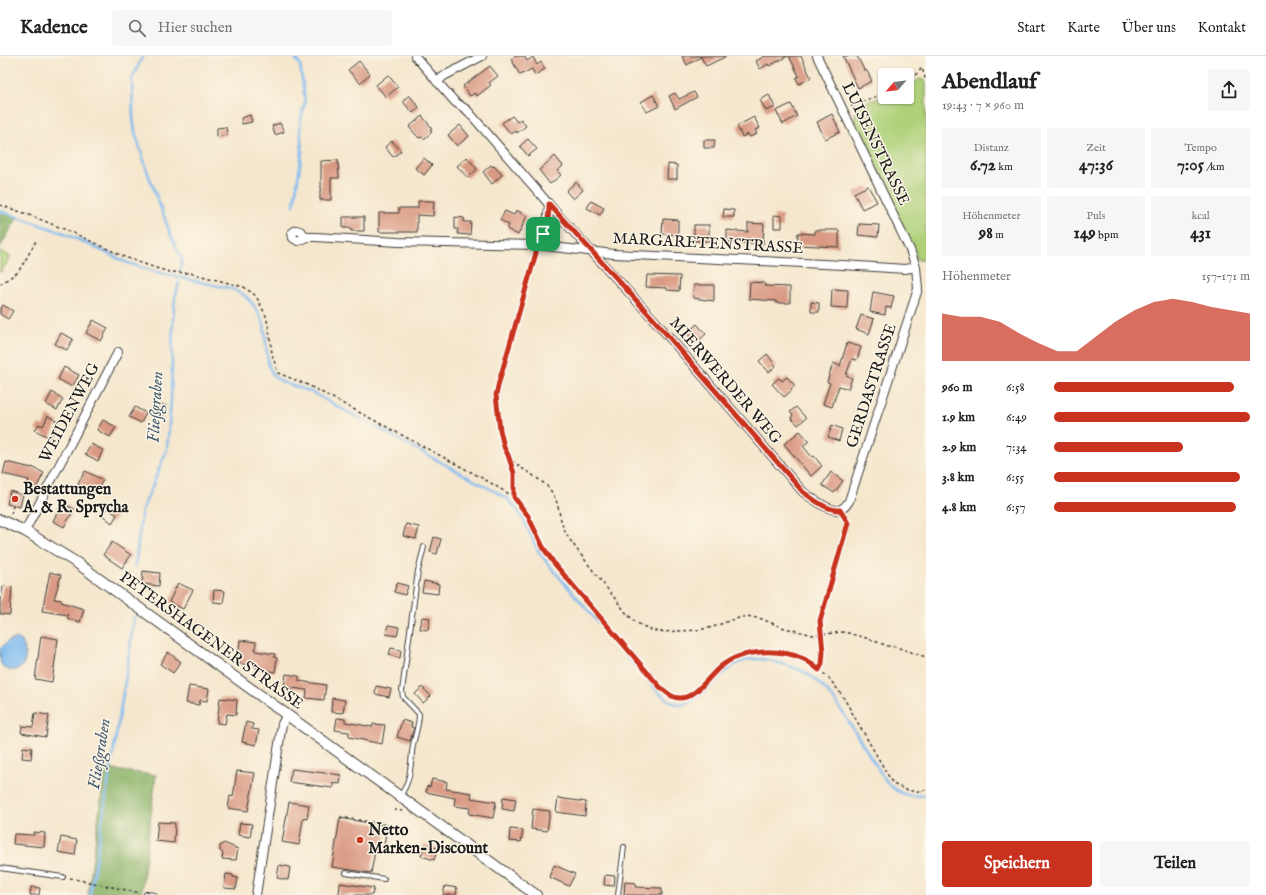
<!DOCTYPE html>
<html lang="de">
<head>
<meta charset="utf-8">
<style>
	body { margin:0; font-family:"IM FELL English",serif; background:#f6f6f6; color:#222; height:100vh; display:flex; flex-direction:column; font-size:15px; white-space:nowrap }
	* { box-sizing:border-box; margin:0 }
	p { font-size:13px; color:#767676 }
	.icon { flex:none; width:22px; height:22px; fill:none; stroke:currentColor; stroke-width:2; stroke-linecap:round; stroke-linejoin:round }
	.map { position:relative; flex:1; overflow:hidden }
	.panel { display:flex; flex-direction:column; background:#fff; width:340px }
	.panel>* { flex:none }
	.needle { width:26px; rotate:242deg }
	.fabs { position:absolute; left:878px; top:12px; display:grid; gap:8px }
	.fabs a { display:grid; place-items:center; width:36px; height:36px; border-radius:4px; background:#fff; box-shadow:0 1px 3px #0004; font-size:20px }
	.pin { position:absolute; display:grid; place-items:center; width:34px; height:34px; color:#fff; margin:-17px; border-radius:8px; box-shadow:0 2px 6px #0006 }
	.round { display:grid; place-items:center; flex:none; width:42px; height:42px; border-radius:4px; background:#f6f6f6 }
	.overview { display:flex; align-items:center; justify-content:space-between; height:68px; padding:0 16px }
	h1 { font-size:22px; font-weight:800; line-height:30px }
	.figures { display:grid; grid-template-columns:repeat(3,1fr); gap:6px; height:68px; padding:4px 16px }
	.figures div { display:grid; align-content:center; border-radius:4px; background:#f6f6f6; text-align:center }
	.figures b { font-size:17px; font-weight:800 }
	.figures small { font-size:11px; font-weight:400 }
	.figures p { font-size:11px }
	.chart { height:112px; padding:8px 16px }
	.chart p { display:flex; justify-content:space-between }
	.chart svg { width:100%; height:72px; margin-top:4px; fill:#c8321e; opacity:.7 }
	.action { display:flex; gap:8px; margin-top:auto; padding:8px 16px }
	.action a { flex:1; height:46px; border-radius:4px; background:#c8321e; color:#fff; font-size:16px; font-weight:800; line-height:46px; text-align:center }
	.action a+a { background:#f6f6f6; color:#222 }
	ul { padding:0 16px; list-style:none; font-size:13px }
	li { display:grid; grid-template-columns:64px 48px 1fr; align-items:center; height:30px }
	li i { height:10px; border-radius:5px; background:#c8321e }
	header { display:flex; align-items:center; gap:24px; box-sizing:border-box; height:56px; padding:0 20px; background:#fff; border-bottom:1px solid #e0e0e0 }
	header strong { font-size:19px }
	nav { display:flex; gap:22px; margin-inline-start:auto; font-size:14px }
	.search { width:280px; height:36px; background:#f6f6f6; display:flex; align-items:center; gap:10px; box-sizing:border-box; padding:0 14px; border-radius:4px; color:#767676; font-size:15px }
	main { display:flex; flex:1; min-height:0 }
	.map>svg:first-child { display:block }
</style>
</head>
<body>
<header>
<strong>Kadence</strong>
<div class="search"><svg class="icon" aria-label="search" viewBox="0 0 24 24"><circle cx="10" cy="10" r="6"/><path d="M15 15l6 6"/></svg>Hier suchen</div>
<nav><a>Start</a><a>Karte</a><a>Über uns</a><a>Kontakt</a></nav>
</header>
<main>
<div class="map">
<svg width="926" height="839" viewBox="0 0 926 839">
	<rect width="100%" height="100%" fill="#fcf5e5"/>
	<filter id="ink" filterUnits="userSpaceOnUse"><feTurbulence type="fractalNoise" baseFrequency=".025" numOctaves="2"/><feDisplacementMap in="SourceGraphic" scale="8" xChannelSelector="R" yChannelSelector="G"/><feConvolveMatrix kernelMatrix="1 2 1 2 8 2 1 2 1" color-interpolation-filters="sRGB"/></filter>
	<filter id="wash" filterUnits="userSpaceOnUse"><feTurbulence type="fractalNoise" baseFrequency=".012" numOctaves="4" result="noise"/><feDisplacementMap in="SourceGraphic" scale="16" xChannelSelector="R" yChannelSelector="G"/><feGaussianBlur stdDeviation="0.9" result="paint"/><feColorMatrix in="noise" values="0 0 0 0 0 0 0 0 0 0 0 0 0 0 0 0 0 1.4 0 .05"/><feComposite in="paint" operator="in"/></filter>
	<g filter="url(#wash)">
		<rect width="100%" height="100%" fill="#f5e7cd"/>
		<g fill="#add078" stroke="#64764a">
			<path d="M920,23l5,1 1,4v176h-8l-19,-40 -13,-31 -31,-65c-3,-20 11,-21 26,-27l4,-2v2h22v-10z"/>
			<polygon points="0,194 11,201 0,217"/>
		</g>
		<g fill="#8ab268" stroke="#536742">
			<polygon points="0,155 18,161 0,191"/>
			<polygon points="105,713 156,719 141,839 88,839"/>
		</g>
		<path fill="#7dbaf0" stroke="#4c6b86" d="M16,582l6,3c2,6 5,15 2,22 -4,9 -18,10 -23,1 -1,-4 -1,-10 -1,-15l7,-7z"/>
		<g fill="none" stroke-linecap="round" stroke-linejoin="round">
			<g stroke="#7dbaf0" stroke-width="2.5">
				<polyline points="143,0 132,22 133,61 135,76 146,112 172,182 182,203 180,214"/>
				<polyline points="294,149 302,96 300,68 305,45 300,9 294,0"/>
				<path d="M0,155l64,22 64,30 28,9 76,17 12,6 8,8 7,11 5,10 4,39 5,13 11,7 25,8 198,107c18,18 20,31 31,52 3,5 7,10 11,15l110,128 12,9 9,3c4,-1 8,-2 11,-4 18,-10 36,-38 56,-41 12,-3 25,1 36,4 8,3 16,5 23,9 31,19 49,63 70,92 4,7 9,17 16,22 11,9 20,10 34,8"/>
				<polyline points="135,511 142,454 152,431 167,393 171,346 173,264 175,242 179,227"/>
				<polyline points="90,839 127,613 134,561"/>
			</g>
		</g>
		<g id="blocks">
			<g fill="#d99982">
				<polygon points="516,0 524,0 527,5 533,1 537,9 541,6 545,13 535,19 532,13 520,19 511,3"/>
				<polygon points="682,0 727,0 706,10 701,1 687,9"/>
				<polygon points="765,0 788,0 769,10 768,8 760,13 756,5"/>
				<polygon points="789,0 801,0 811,22 799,28 796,22 799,20"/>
				<polygon points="843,0 857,0 864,14 867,15 872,25 858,32"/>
				<polygon points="359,5 370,18 360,27 348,14"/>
				<polygon points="490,10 498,20 489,27 491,29 477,40 475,37 470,40 463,30"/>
				<polygon points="388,19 398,31 386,41 376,29"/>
				<polygon points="694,36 697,41 675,53 669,40 675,37 679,43"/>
				<polygon points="409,39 419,51 413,57 404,47 404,44"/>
				<polygon points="653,39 659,50 647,56 641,46"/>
				<polygon points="769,39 775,51 766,55 760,44"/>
				<polygon points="791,48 797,60 783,68 776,55"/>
				<polygon points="832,58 840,76 825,83 817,66"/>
				<polygon points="250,59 252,66 242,68 241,62"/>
				<polygon points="422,60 432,72 430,73 432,76 424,83 421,81 419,82 409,71"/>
				<polygon points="512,60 517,66 521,63 526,70 517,77 516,75 511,78 502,67"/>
				<polygon points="754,61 760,72 755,74 757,78 750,81 748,78 742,81 737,70"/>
				<polygon points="280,67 284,76 275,79 272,70"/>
				<polygon points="460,69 469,80 457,90 448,79"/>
				<polygon points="226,71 227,79 217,81 217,72"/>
				<polygon points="528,83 537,93 528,100 520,90"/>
				<polygon points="704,84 715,84 714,92 704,92"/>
				<polygon points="392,85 401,95 393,101 385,91"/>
				<polygon points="555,100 563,110 557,115 561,119 550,128 539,114"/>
				<polygon points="467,101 477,113 468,122 457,110"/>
				<polygon points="424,102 432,109 424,119 415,112"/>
				<polygon points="338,104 339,122 331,122 331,144 320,144 320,134 321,134 321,105"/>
				<polygon points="668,108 677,109 677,123 667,123"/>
				<polygon points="491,109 493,111 494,110 502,119 492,128 483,116"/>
				<polygon points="576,126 583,134 573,143 566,135"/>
				<polygon points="868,130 877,146 862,153 854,137"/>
				<polygon points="418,145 434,145 433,160 417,159 417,176 379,176 379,157 399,157 399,152 418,152"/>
				<polygon points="591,145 604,152 600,159 587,152"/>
				<polygon points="724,153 734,154 734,161 723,161"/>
				<polygon points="516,154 527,160 518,179 507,173 509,169 500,164 505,155 514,159"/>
				<polygon points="774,159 782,160 782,172 774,172"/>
				<polygon points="343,161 364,161 364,175 351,175 351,172 343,172"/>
				<polygon points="455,161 464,162 464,166 471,166 470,179 458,178 458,173 455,173"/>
				<polygon points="663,163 678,164 678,179 662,178"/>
				<polygon points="748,167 764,168 763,188 727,186 727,174 748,176"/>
				<polygon points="859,168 879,169 878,181 858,179"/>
				<rect x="694" y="169" width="15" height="16"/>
				<polygon points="815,174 839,174 839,191 797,189 798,177 815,178"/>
				<polygon points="647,219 680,220 679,235 667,234 667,232 646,231"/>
				<polygon points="750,226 765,227 765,230 790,231 790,247 776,247 776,245 749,243"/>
				<polygon points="694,229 714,229 714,245 693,242"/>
				<polygon points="832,233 848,234 847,252 831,251"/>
				<polygon points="873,236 894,240 891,252 886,251 885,259 870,256"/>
				<polygon points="811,246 819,247 819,256 811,256"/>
				<polygon points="3,249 13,255 8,263 0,258 0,254"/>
				<polygon points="861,259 874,263 869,278 856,273"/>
				<polygon points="93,264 108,272 101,285 86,277"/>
				<polygon points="697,268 706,278 696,287 687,277"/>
				<polygon points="61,277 73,283 67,294 55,288"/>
				<polygon points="847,287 861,291 857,304 852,303 846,319 852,322 848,333 839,330 832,351 823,348 830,327 827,326 833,307 840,310"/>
				<polygon points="767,298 776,310 769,316 759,305"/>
				<polygon points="64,311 79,319 72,331 58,323"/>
				<polygon points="787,321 795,330 791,333 792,334 784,341 772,328 779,322 782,325"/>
				<polygon points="52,336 63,343 57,354 46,348"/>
				<polygon points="159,348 166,350 163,361 156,359"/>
				<polygon points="135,351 146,357 141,367 129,361"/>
				<polygon points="796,351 806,362 798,369 791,362 793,359 790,356"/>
				<polygon points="48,360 58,366 50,382 35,374 39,368 43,370"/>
				<polygon points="103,364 116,371 110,381 97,374"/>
				<polygon points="832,369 842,373 839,385 828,381"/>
				<polygon points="800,375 809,385 803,390 812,401 814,400 822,410 811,420 784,388"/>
				<polygon points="91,388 103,394 98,405 85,398"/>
				<polygon points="6,406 32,412 32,411 44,417 36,432 27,430 29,424 3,418"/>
				<polygon points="85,415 103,424 95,438 78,428"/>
				<polygon points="831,416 843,425 834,437 822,429"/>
				<polygon points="10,435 23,439 20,451 7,448"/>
				<polygon points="62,447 74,453 64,471 53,465"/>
				<polygon points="107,452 117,459 112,467 102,459"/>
				<polygon points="406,468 419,471 416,483 403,480"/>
				<polygon points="434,481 441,483 437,498 430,496"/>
				<polygon points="112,486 131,499 122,512 103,499"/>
				<polygon points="143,515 160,517 159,530 142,528"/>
				<polygon points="50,516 61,519 54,543 62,544 61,546 84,553 80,566 67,562 68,559 42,555"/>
				<polygon points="424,525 439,528 438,538 422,536"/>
				<polygon points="178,527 193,534 183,553 169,546"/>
				<polygon points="397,527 408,530 405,539 394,536"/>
				<polygon points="3,530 12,531 10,559 0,558 0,544 1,545"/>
				<polygon points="214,534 225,535 223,547 213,546"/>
				<polygon points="422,561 430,562 428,574 420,573"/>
				<polygon points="388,569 399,571 397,580 386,578"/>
				<polygon points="41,580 58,583 52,626 35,623"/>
				<polygon points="240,584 256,586 255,595 275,598 274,601 277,602 275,616 256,613 257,610 235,607 235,600 238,601"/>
				<polygon points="391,592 401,594 400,602 389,599"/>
				<polygon points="168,596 181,606 173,617 160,608"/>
				<polygon points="286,618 299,620 299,625 326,629 324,644 306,642 307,634 284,631"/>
				<polygon points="189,630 209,633 207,645 200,644 199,649 186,647"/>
				<polygon points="376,630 391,633 389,641 375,638"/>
				<polygon points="422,631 431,640 423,647 415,638"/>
				<polygon points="220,642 237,644 236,659 227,658 225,668 217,667"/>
				<polygon points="332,642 345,644 343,657 331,656"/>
				<polygon points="35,657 49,659 46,681 21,677 22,670 33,671"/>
				<polygon points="337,662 345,663 345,666 373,671 373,668 385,669 382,688 349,681 349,676 335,674"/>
				<polygon points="402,664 412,667 411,671 414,672 410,685 397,681"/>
				<polygon points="246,666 253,668 252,673 259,674 256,689 242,686"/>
				<polygon points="23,691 32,692 31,703 22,702"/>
				<polygon points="292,713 341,719 340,728 333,727 333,732 289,726"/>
				<polygon points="237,715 255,717 248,755 228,752 230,740 233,741"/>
				<polygon points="432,723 447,726 446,733 472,737 471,742 496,746 493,762 469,758 470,752 454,750 455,742 426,736 427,730 430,731"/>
				<polygon points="503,741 516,743 514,755 502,753"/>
				<polygon points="558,742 586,746 585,760 556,756"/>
				<polygon points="289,746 309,749 307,763 303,762 299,789 282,786"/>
				<polygon points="533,753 550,755 547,775 531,773"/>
				<polygon points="340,762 387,770 383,796 375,795 371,817 332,811"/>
				<polygon points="158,766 175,767 174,787 156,785"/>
				<polygon points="240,767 252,768 250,781 238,779"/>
				<polygon points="510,773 523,774 521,786 509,785"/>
				<polygon points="34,776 45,777 44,791 13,788 14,778 34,779"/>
				<polygon points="61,781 77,784 75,799 58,796"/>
				<polygon points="224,787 238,793 236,804 222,803 223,797 220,795 220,790"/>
				<polygon points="424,789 438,792 434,804 421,800"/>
				<polygon points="279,809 290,811 288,824 277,822"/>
				<polygon points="554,809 575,818 569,830 549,821"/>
				<polygon points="226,818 233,819 233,821 238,822 236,833 224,832"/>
				<polygon points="605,819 615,820 614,830 604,829"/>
				<polygon points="625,826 636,827 635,831 662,832 662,839 624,839"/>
				<polygon points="340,827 374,832 372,839 339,839"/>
				<polygon points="445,830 457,832 456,839 443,839"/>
				<polygon points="31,831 40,832 39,839 30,839"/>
			</g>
		</g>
	</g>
	<g filter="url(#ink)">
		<use href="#blocks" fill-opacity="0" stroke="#3d3a37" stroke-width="1"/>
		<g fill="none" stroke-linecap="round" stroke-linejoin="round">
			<defs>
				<g id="service">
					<path d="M400,740c12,-17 10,-31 13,-51 2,-10 6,-20 6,-31l-16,-17 -1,-6 16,-120 6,-24"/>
					<polyline points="0,812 63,821"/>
					<polyline points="346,817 384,823"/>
					<polyline points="146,838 154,839"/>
					<polyline points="618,839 624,791"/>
				</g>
				<g id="minor">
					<path d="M415,0l40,46 12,8 93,107 96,105 147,170c8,5 27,21 37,18 5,-2 7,-6 9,-9l69,-212 -2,-22 -6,-17 -93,-194"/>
					<polyline points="437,26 444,20 482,0"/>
					<polyline points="307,181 300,175 296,174 292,177 293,182 298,185 307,181 315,181 398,186 536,189 614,198 843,209 905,213 916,211"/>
					<path d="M536,189c9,-14 13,-25 13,-41"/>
					<polyline points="25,475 118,296"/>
					<polyline points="256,839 282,668 287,658"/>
				</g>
				<polyline id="tertiary" points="0,464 25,475 77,507 536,839"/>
			</defs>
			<use href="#service" stroke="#3d3a37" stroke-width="6"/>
			<use href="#minor" stroke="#3d3a37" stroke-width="10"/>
			<use href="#tertiary" stroke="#3d3a37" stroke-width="12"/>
			<g stroke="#3d3a37" stroke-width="1.5" stroke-dasharray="3 3" stroke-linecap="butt">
				<polyline points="907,28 922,12 926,25"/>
				<polyline points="851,50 885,37"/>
				<path d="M0,149l27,9 42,17 58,27 29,10 14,4 20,1 54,14 12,9 10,20 3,13 3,25 6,19 32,13 174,93 30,18 14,19 15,31 10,15 106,124 13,11 9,1 8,-2 17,-13 13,-15 8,-6 23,-9h21l22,2 13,5 22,17 14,18 51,89c13,6 18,9 33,6"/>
				<path d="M536,197l-37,129c-4,22 -2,65 16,81 13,11 31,17 39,33 6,11 5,24 11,35 6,12 15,22 23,33 13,17 26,33 39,50l10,9 14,7 10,2 37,-2 15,-3 18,-7 16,-4 15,3 19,8 32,8 31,-3 22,6 22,8 8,1 30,10"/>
				<polyline points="0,228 17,217 22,210 36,185"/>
				<polyline points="509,401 514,417 514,441"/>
				<polyline points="11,458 13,450"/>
				<polyline points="820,613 822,608 823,596 820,565 848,467 844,461"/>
				<polyline points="394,754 403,755"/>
				<polyline points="340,761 388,769 387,774"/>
				<polyline points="70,822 140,837"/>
			</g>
			<use href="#service" stroke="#fff" stroke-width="4"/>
			<use href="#minor" stroke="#fff" stroke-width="8"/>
			<use href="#tertiary" stroke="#fff" stroke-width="10"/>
		</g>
	</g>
	<g fill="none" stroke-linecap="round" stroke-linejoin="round" filter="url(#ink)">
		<defs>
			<path id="route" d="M549,148l107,118 147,170c10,7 24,19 37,18l8,13 -28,98 3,31 -1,12 -3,6c-5,-4 -9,-8 -15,-11 -25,-11 -63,-10 -84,8 -11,9 -25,32 -40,31 -9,0 -15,-7 -21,-12l-106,-124 -10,-15 -15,-31 -14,-19v-24l-6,-18 -4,-8 -4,-17 -4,-35 3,-13 37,-129c0,-11 7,-17 10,-26 3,-8 3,-15 3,-23z"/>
		</defs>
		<use href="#route" stroke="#fff" stroke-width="8"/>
		<use href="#route" stroke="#c8321e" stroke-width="5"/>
	</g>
	<g fill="#c8321e" stroke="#fcf5e5" stroke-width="1.5">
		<circle cx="15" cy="443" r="4"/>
		<circle cx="360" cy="784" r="4"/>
	</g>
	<g text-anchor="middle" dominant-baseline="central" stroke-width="3" stroke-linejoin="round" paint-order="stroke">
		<g font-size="16" fill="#1c1c1c" stroke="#fcf5e5">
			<text transform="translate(875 88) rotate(64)">LUISENSTRASSE</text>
			<text transform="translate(708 188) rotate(3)">MARGARETENSTRASSE</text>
			<text transform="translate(725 325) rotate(49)">MIERWERDER WEG</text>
			<text transform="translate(872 330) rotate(-72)">GERDASTRASSE</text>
			<text transform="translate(70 357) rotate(-62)">WEIDENWEG</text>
			<text transform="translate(211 585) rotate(36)">PETERSHAGENER STRASSE</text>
		</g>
		<g font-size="16" font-weight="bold" fill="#1c1c1c" stroke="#fcf5e5" text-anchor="start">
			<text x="23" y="434">Bestattungen<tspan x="23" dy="18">A. &amp; R. Sprycha</tspan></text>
			<text x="368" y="775">Netto<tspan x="368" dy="18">Marken-Discount</tspan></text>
		</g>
		<g font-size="17" font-style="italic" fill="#435b71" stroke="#fcf5e5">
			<text transform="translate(156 351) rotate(-87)">Fließgraben</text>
			<text transform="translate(100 698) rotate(-81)">Fließgraben</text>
		</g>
	</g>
</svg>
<div class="fabs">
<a><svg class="needle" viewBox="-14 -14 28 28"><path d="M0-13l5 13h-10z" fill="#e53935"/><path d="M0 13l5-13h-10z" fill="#767676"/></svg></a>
</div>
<div class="pin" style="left:543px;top:178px;background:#1e9e55"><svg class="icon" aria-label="arrive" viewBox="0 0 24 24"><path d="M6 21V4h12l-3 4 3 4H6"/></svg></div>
</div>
<section class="panel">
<div class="overview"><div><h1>Abendlauf</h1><p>19:43 · 7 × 960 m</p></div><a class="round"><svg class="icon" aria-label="share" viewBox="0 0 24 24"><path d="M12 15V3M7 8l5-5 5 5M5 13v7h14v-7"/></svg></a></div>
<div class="figures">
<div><p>Distanz</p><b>6.72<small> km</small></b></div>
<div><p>Zeit</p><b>47:36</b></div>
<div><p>Tempo</p><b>7:05<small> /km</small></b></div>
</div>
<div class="figures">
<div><p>Höhenmeter</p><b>98<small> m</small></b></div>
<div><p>Puls</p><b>149<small> bpm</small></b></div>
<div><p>kcal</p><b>431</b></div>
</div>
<div class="chart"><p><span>Höhenmeter</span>157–171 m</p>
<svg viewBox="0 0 160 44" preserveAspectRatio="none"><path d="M0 44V15L10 17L20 17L30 20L40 27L50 33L60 38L70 38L80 29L90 20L100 13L110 8L120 6L130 8L140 11L150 13L160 15V44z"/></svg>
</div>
<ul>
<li><b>960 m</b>6:58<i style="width:92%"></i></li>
<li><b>1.9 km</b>6:49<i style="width:100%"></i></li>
<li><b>2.9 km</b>7:34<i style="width:66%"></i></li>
<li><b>3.8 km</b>6:55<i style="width:95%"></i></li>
<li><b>4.8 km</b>6:57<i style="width:93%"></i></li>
</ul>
<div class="action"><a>Speichern</a><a>Teilen</a></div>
</section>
</main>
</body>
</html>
